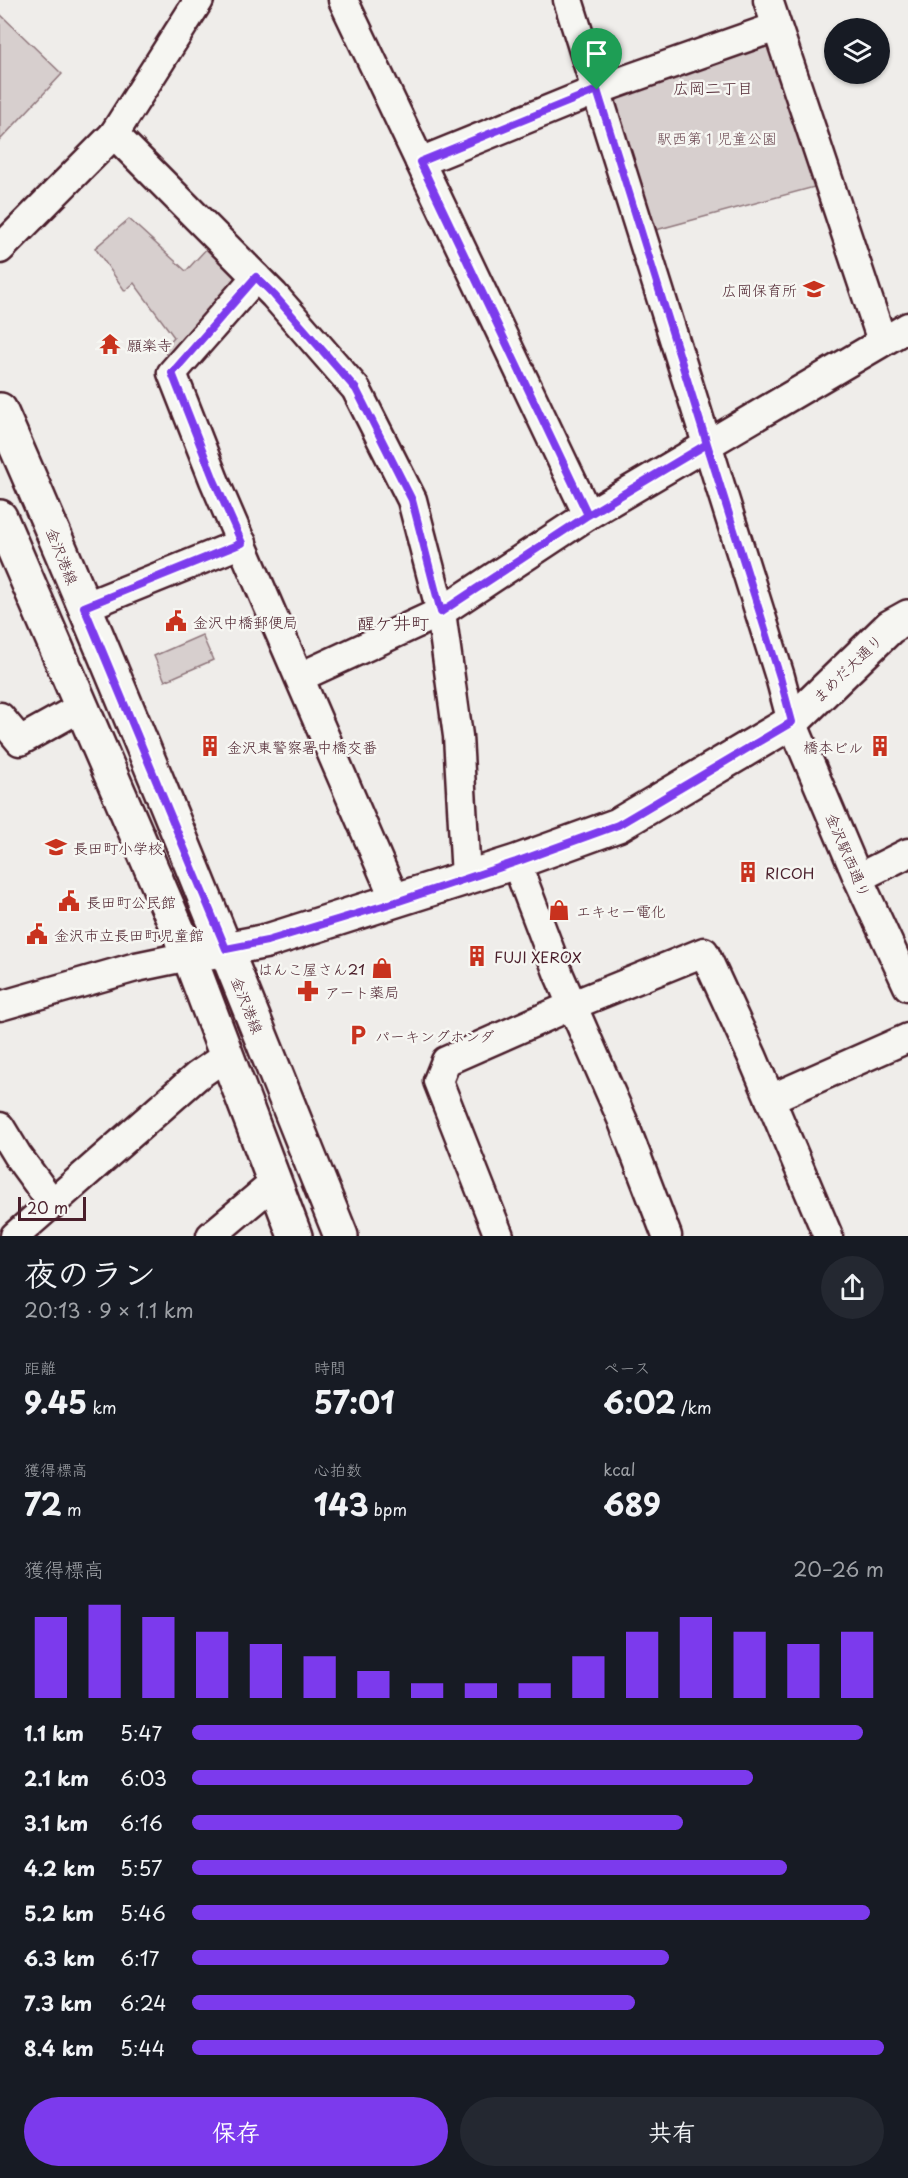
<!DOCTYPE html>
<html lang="ja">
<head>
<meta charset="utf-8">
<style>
	body { margin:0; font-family:"Playpen Sans","Klee One",sans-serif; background:#242831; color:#f1f3f6; height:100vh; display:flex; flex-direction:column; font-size:22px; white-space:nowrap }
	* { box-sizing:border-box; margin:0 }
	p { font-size:20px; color:#9ea1a6 }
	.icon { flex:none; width:33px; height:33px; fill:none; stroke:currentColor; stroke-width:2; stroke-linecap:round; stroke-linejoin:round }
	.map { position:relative; height:1236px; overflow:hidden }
	.details { display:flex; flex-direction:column; background:#171b24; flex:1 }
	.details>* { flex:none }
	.fabs { position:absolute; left:824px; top:18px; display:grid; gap:12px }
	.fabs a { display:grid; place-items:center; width:66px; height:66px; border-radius:50%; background:#171b24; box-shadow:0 2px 4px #0004; font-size:30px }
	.scale { position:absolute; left:18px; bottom:15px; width:68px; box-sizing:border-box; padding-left:6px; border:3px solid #4a1f2b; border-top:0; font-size:16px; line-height:21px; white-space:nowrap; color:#4a1f2b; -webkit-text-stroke:4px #f6f6f2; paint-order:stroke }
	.pin { position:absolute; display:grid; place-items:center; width:51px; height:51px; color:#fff; margin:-62px -26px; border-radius:50% 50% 50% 0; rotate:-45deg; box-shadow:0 0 6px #0007 }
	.pin .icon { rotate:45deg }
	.round { display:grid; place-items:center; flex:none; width:63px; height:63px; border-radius:32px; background:#242831 }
	.summary { display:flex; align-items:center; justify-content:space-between; height:102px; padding:0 24px }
	h1 { font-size:33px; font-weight:700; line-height:45px }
	.stats { display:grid; grid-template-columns:repeat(3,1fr); gap:9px; height:102px; padding:6px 24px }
	.stats div { display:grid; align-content:center }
	.stats b { font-size:30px; font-weight:700 }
	.stats small { font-size:16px; font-weight:400 }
	.stats p { font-size:16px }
	.chart { height:168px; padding:12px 24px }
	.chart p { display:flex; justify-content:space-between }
	.chart svg { width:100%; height:108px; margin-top:6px; stroke:#7c3aed; stroke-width:6 }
	.primary-button { display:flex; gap:12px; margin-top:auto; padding:12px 24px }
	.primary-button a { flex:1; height:69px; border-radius:36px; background:#7c3aed; color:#fff; font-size:24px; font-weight:700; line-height:69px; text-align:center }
	.primary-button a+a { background:#242831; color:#f1f3f6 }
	ul { padding:0 24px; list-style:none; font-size:20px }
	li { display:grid; grid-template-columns:96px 72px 1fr; align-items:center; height:45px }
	li i { height:15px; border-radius:8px; background:#7c3aed }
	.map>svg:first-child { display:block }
</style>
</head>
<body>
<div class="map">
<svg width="908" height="1236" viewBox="0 0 908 1236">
	<rect width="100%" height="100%" fill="#efedea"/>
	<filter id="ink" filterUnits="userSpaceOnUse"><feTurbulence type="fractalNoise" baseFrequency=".0167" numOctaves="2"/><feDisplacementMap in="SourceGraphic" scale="12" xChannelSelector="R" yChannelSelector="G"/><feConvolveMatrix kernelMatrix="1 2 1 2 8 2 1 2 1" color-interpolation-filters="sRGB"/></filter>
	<g filter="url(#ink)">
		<g fill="#d7cfce" stroke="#90777c" stroke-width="1.5">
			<polygon points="0,14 62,74 0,140"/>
			<polygon points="765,45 775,51 818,186 652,231 614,106 623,90"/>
			<polygon points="129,219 186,271 208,247 239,279 170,361 163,349 174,337 134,283 125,291 95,248"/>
			<polygon points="202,635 213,660 165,681 154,656"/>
		</g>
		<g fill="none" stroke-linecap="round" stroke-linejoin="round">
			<defs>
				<g id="minor">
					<polyline points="343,0 588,515"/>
					<polyline points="568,0 780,677 792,722 858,878 908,986"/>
					<polyline points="768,0 882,341"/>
					<polyline points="114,134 274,295 356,389 412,500 441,612 458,736 466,877"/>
					<polyline points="420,162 597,90 776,27"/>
					<polyline points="0,249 114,134 199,0"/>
					<polyline points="256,277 172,373 214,480 396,902"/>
					<polyline points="84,607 242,543"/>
					<polyline points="300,677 441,612 588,515 908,327"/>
					<polyline points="0,717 20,741 81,707"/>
					<polyline points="516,862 559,975 622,1119 667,1236"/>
					<polyline points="858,878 908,853"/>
					<polyline points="0,1006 136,967 189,956"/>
					<polyline points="770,1099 908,1038"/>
					<polyline points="0,1127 17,1155 53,1204"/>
					<polyline points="15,1236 197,1076 226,1056"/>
					<polyline points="211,1236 274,1183"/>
					<polyline points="499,1236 438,1081 446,1061 573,1005 704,952 752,1056 828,1236"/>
				</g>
				<g id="major">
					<path d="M0,410c120,273 230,550 341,826"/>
					<polyline points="0,517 189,956 295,1236"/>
					<polyline points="189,956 267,941 516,862 618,825 792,722 890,627 908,617"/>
				</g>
			</defs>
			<use href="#minor" stroke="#4a1f2b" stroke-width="33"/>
			<use href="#major" stroke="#4a1f2b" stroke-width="38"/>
			<use href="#minor" stroke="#f6f6f2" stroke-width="28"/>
			<use href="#major" stroke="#f6f6f2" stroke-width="33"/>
		</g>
	</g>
	<g fill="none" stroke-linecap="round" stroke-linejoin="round" filter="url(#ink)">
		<defs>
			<polyline id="route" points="597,90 707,444 588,515 441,612 412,500 356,389 274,295 256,277 172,373 214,480 242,543 84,607 226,949 267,941 396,902 516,862 618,825 792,722 780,677 707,444 588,515 420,162 597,90"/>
		</defs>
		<use href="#route" stroke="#fff" stroke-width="12"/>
		<use href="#route" stroke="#7c3aed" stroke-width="8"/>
	</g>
	<defs>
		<symbol id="school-bare" viewBox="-9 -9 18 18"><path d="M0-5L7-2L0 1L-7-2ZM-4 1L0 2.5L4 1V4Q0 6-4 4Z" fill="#c8321e" stroke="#f6f6f2" stroke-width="2.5" paint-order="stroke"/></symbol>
		<symbol id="temple-bare" viewBox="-9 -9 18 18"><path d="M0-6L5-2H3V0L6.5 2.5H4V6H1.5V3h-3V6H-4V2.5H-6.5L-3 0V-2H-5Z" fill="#c8321e" stroke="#f6f6f2" stroke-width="2.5" paint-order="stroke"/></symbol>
		<symbol id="civic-bare" viewBox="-9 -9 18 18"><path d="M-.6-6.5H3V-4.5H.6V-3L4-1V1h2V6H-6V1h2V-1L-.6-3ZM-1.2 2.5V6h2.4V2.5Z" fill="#c8321e" stroke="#f6f6f2" stroke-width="2.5" paint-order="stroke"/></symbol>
		<symbol id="building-bare" viewBox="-9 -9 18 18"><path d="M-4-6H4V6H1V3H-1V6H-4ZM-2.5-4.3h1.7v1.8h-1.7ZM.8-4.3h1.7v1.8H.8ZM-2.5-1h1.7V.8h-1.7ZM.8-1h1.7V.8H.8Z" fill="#c8321e" stroke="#f6f6f2" stroke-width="2.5" paint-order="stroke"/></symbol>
		<symbol id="shop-bare" viewBox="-9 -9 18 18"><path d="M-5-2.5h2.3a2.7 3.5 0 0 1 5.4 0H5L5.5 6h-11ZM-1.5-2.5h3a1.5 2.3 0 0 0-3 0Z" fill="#c8321e" stroke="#f6f6f2" stroke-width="2.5" paint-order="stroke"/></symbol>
		<symbol id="pharmacy-bare" viewBox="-9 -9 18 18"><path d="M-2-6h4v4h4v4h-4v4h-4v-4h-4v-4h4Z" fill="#c8321e" stroke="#f6f6f2" stroke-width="2.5" paint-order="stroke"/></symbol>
		<symbol id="parking-bare" viewBox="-9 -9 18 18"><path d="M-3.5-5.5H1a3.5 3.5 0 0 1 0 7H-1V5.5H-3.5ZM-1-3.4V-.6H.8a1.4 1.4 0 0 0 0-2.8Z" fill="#c8321e" stroke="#f6f6f2" stroke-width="2.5" paint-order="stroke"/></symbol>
	</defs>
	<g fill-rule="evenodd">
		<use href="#school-bare" x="799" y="274" width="30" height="30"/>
		<use href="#temple-bare" x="95" y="329" width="30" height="30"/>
		<use href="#civic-bare" x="161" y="606" width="30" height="30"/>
		<use href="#building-bare" x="195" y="731" width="30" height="30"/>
		<use href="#building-bare" x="865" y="731" width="30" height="30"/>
		<use href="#school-bare" x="41" y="832" width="30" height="30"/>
		<use href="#building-bare" x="733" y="857" width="30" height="30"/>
		<use href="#civic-bare" x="54" y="886" width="30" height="30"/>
		<use href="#shop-bare" x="544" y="895" width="30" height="30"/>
		<use href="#civic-bare" x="22" y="919" width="30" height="30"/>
		<use href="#building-bare" x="462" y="941" width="30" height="30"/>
		<use href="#shop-bare" x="367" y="953" width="30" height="30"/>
		<use href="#pharmacy-bare" x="293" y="976" width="30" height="30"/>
		<use href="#parking-bare" x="343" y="1020" width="30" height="30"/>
	</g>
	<g text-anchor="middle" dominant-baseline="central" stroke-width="5" stroke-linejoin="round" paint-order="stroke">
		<g font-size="15" fill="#6d4b54" stroke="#f6f6f2">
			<text x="717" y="137">駅西第１児童公園</text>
		</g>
		<g font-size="15" fill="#4a1f2b" stroke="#f6f6f2" text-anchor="start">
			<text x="797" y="289" text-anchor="end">広岡保育所</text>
			<text x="127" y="344">願楽寺</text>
			<text x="193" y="621">金沢中橋郵便局</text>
			<text x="227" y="746">金沢東警察署中橋交番</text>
			<text x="863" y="746" text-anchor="end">橋本ビル</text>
			<text x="73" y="847">長田町小学校</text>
			<text x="765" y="872">RICOH</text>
			<text x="86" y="901">長田町公民館</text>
			<text x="576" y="910">エキセー電化</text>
			<text x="54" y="934">金沢市立長田町児童館</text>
			<text x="494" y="956">FUJI XEROX</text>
			<text x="365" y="968" text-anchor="end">はんこ屋さん21</text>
			<text x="325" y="991">アート薬局</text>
			<text x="375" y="1035">パーキングホンダ</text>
		</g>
		<g font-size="15" fill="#4a1f2b" stroke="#f6f6f2">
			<text transform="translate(63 556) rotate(68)">金沢港線</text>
			<text transform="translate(847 668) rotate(-44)">まめだ大通り</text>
			<text transform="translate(849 855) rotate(67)">金沢駅西通り</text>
			<text transform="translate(248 1005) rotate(68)">金沢港線</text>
		</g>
		<g font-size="16" fill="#4a1f2b" stroke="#f6f6f2">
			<text x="713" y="87">広岡二丁目</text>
		</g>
		<g font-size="18" fill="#4a1f2b" stroke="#f6f6f2">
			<text x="393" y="622">醒ケ井町</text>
		</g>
	</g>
</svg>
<div class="fabs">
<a><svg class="icon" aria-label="layers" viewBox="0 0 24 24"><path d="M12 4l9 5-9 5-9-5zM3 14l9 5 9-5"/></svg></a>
</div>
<div class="scale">20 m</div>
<div class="pin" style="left:597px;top:90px;background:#1e9e55"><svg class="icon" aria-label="arrive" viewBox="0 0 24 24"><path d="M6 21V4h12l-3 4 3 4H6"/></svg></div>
</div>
<section class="details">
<div class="summary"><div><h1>夜のラン</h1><p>20:13 · 9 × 1.1 km</p></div><a class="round"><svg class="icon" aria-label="share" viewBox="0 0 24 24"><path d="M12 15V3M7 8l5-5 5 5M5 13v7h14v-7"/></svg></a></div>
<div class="stats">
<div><p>距離</p><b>9.45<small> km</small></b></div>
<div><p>時間</p><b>57:01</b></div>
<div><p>ペース</p><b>6:02<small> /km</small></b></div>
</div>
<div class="stats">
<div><p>獲得標高</p><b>72<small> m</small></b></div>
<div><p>心拍数</p><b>143<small> bpm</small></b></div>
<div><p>kcal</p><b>689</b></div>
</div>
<div class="chart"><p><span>獲得標高</span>20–26 m</p>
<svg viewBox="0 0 160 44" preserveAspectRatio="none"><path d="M5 44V11M15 44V6M25 44V11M35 44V17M45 44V22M55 44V27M65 44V33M75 44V38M85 44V38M95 44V38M105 44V27M115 44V17M125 44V11M135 44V17M145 44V22M155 44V17"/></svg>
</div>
<ul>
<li><b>1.1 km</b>5:47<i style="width:97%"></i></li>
<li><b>2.1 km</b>6:03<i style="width:81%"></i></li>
<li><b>3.1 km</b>6:16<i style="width:71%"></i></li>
<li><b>4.2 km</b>5:57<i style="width:86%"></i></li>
<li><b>5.2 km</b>5:46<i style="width:98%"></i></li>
<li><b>6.3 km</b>6:17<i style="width:69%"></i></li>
<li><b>7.3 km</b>6:24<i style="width:64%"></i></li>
<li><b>8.4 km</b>5:44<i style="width:100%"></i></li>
</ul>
<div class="primary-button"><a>保存</a><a>共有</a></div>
</section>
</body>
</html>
